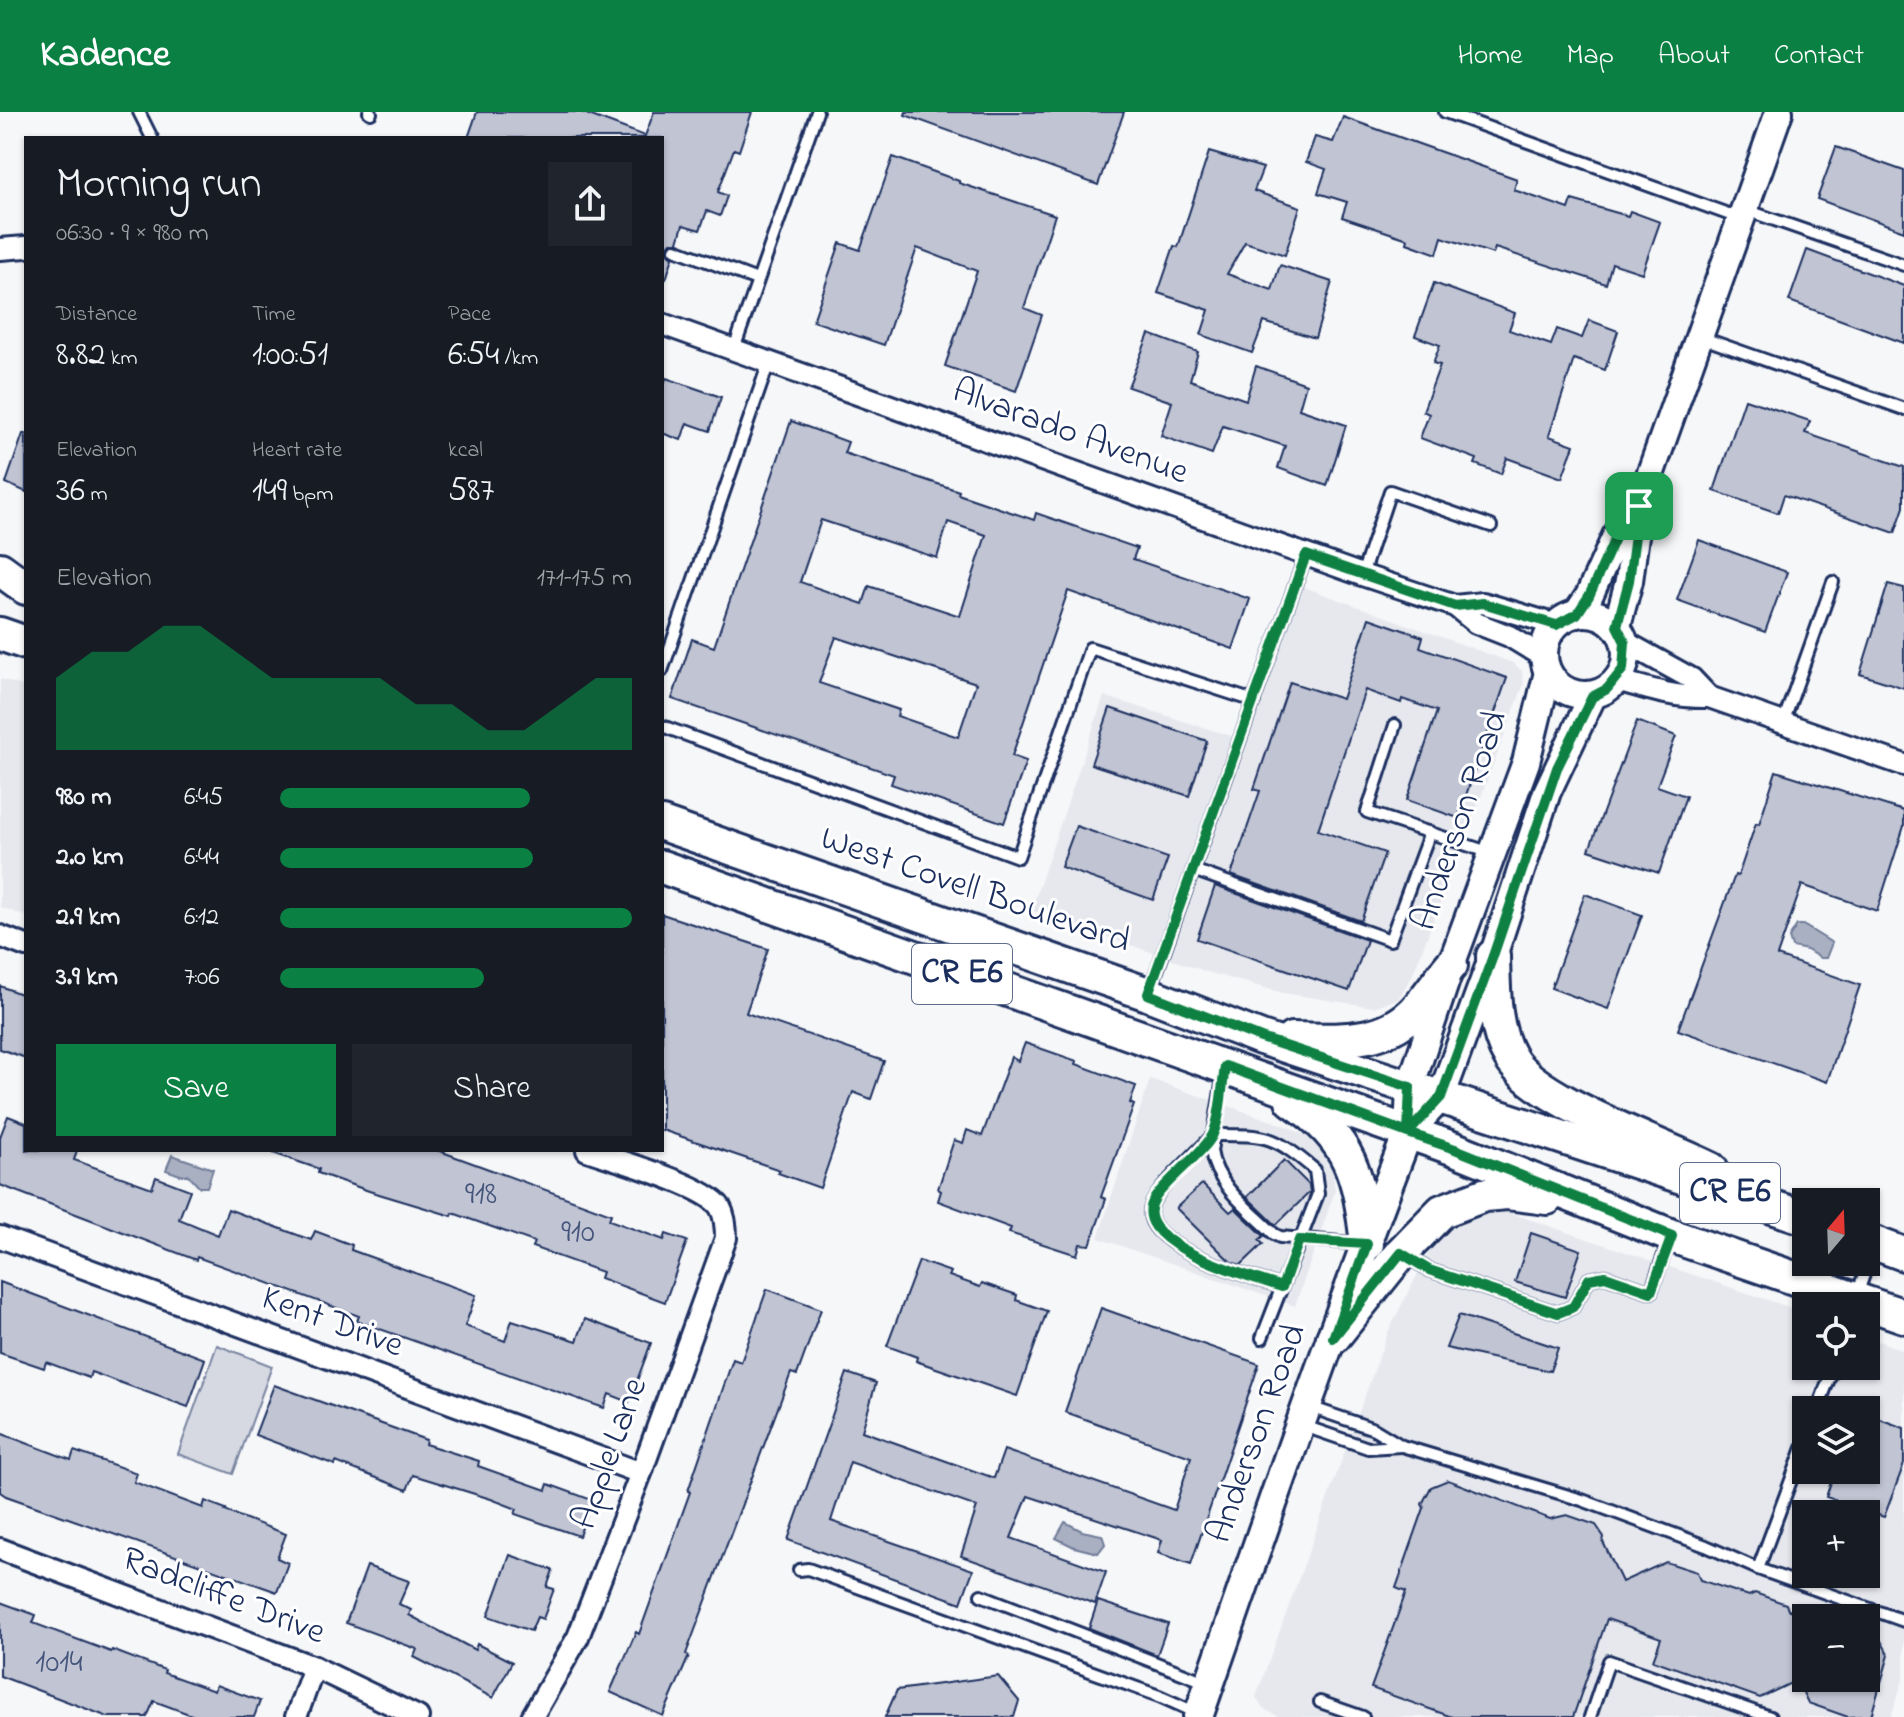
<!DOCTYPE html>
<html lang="en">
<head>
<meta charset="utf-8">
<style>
	body { margin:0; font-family:"Indie Flower",sans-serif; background:#20242c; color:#f1f3f6; height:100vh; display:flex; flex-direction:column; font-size:30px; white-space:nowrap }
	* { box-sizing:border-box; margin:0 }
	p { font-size:26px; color:#9ea1a6 }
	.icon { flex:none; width:44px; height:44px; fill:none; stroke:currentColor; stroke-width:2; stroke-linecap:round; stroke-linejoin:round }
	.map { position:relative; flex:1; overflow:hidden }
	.panel { position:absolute; left:24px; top:24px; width:640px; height:1016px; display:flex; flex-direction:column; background:#171b24; border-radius:0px; box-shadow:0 2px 6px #0004 }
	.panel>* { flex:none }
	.needle { width:52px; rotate:19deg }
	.fabs { position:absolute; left:1792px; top:1076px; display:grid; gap:16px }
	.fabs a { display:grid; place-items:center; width:88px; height:88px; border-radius:0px; background:#171b24; box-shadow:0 2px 6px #0004; font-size:40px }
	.pin { position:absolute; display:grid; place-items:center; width:68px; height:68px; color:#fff; margin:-34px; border-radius:16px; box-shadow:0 4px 12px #0006 }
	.round { display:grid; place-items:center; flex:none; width:84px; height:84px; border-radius:0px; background:#20242c }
	.head { display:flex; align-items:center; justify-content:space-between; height:136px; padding:0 32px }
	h1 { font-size:44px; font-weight:600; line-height:60px }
	.metrics { display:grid; grid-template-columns:repeat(3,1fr); gap:12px; height:136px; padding:8px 32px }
	.metrics div { display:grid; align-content:center }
	.metrics b { font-size:34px; font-weight:600 }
	.metrics small { font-size:22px; font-weight:400 }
	.metrics p { font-size:22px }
	.chart { height:224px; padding:16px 32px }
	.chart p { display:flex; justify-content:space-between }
	.chart svg { width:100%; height:144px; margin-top:8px; fill:#0b8043; opacity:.7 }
	.cta { display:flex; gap:16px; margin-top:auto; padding:16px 32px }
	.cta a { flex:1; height:92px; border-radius:0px; background:#0b8043; color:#fff; font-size:32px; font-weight:600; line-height:92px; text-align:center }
	.cta a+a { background:#20242c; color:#f1f3f6 }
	ul { padding:0 32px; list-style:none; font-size:26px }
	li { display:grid; grid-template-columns:128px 96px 1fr; align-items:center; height:60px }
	li i { height:20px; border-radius:10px; background:#0b8043 }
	header { display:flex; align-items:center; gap:48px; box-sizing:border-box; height:112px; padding:0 40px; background:#0b8043; color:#fff }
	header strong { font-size:38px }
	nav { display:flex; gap:44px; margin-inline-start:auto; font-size:28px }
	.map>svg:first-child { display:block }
</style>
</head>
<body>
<header>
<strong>Kadence</strong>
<nav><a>Home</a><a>Map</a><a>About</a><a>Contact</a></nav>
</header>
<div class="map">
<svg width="1904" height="1605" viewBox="0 0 1904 1605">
	<rect width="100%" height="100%" fill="#f6f7f9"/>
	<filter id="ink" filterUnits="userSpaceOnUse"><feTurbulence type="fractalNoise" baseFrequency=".0125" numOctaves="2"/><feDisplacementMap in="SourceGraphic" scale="16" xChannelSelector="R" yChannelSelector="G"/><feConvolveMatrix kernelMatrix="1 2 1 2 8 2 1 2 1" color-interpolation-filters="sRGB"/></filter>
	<g filter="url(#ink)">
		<g fill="#e6e8ee" fill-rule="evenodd">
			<polygon points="1301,474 1513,551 1522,559 1524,572 1413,862 1398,887 1373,895 1283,881 1207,860 1031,798 1104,584 1247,629"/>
			<polygon points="0,567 26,575 26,804 0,795"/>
			<polygon points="1150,967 1286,1014 1307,1024 1323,1041 1333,1061 1335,1079 1295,1194 1098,1126"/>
			<path d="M1502,1098l304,103v53h60v-30l38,15v326l-13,40h-611l-17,-8 -7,-12 132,-365 44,-86 15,-17 24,-14zM1806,1298h60v60h-60zM1806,1402h60v60h-60zM1806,1506h60v60h-60z"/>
		</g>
		<polygon fill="#d6d9e2" stroke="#7884a0" stroke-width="2" points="217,1233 272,1254 233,1362 178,1342"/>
		<g fill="#a9b0c1" stroke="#707c99" stroke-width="2">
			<polygon points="1797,813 1803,813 1832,831 1826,846 1820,846 1807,838 1792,835 1789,826"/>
			<polygon points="172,1043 213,1057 207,1075 199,1075 188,1063 180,1063 166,1058"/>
			<polygon points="1065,1410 1082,1419 1102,1423 1105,1432 1098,1441 1074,1435 1056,1426"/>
		</g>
		<g fill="#c0c4d3" stroke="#1b2f5e" stroke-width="2" fill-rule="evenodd">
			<polygon points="477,0 581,0 645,24 654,0 752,0 739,39 734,37 718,80 727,84 720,104 707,99 700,118 683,113 678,130 671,130 667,135 668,141 673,145 666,167 662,166 662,26 468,26"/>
			<polygon points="906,0 1124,0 1098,73 905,3"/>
			<polygon points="1343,5 1517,67 1514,78 1569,97 1572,88 1628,104 1630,99 1660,110 1642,161 1612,151 1606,172 1495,136 1493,142 1442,125 1437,142 1407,131 1408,127 1342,105 1347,90 1318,81 1326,57 1306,50 1315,25 1333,30"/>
			<polygon points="1836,35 1904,59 1904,119 1817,87"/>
			<polygon points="1209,40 1263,56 1254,79 1300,95 1285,143 1245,130 1227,162 1272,178 1280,153 1332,170 1315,226 1264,210 1252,241 1201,223 1209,198 1158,181 1174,134 1178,135"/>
			<polygon points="893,45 959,69 959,71 1055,103 1024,196 1042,203 1016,279 945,254 977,159 917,136 884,233 813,209 840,131 860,138"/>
			<polygon points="1807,138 1904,174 1904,231 1789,189"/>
			<polygon points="1434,171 1515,201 1509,218 1551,233 1557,217 1582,226 1589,208 1618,219 1605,258 1574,247 1549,324 1574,333 1562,366 1507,346 1501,362 1475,352 1477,347 1420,326 1429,302 1423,299 1440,253 1433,251 1440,233 1415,224"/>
			<polygon points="1149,222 1198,240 1190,268 1246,288 1256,254 1306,272 1299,297 1346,313 1327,374 1278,356 1285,334 1223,314 1212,342 1161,324 1172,290 1128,275"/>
			<polygon points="666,266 721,285 710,319 687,311 681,328 662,321 662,278"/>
			<polygon points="1745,287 1810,309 1805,321 1904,355 1904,395 1895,421 1784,383 1778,401 1714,379"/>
			<path d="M791,309l57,21 -4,11 115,38 -1,3 76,26 2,-7 101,35 -4,11 117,40 -17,50 -165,-58 -56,165 14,5 -22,62 -113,-39 3,-9 -222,-76 20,-60 22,8zM821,408l116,38 11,-36 38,13 -26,81 -91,-30 -6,18 -63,-22zM836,525l140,46 -18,54 -61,-21 2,-6 -80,-27z"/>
			<polygon points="23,322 26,322 26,380 6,371"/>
			<polygon points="1699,428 1787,460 1765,520 1677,488"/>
			<polygon points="1888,472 1904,476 1904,576 1860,562"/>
			<polygon points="1369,506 1423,525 1420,535 1507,566 1458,706 1407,688 1437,599 1402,587 1401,591 1365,578 1318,718 1385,741 1361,809 1231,763 1260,679 1254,677 1290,570 1342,587"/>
			<polygon points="1110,596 1207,629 1189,684 1091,652"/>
			<polygon points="1637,609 1676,624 1657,674 1686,684 1659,761 1589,738"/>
			<polygon points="1776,659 1904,699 1904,714 1877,799 1802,773 1777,844 1860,873 1827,970 1678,918 1735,763 1738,764 1756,711 1759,712"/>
			<polygon points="1076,714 1168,746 1153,788 1061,755"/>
			<polygon points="1215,774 1367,828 1349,879 1197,827"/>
			<polygon points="1585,782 1642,803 1608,897 1551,876"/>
			<polygon points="662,802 768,837 746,901 884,949 871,987 853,980 820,1076 778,1061 780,1058 662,1018"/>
			<polygon points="0,874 26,884 26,946 0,937"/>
			<polygon points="1025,931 1077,949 1076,952 1136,974 1130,991 1134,993 1101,1085 1106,1087 1090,1133 1080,1132 1077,1143 1009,1121 1011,1116 938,1089 941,1079 938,1077 954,1028 963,1031 967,1018 982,1024 1011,945 1018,949"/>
			<polygon points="8,1004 26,1011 26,1038 77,1038 74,1048 152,1076 156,1065 190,1078 179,1107 218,1123 228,1097 311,1128 315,1119 352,1133 351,1138 476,1183 465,1214 505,1229 512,1208 577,1229 585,1207 651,1231 629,1290 609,1282 604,1296 357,1209 359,1204 197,1145 196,1148 0,1073 0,1025"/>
			<polygon points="273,1038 437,1038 611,1102 609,1108 664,1128 666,1122 687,1129 665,1190 600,1166 602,1160 532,1135 534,1130 453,1101 452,1104 369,1079 318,1061 319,1057 273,1041"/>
			<polygon points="1284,1048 1309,1073 1310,1080 1276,1113 1247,1085"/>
			<polygon points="1202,1072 1230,1100 1235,1096 1264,1124 1259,1128 1263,1132 1241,1153 1231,1150 1176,1096"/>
			<polygon points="1531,1121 1581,1138 1565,1185 1515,1170"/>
			<polygon points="919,1149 951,1160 949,1164 980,1175 982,1171 1017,1183 1016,1188 1047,1199 1017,1284 916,1249 917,1245 887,1234"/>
			<polygon points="0,1170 205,1247 188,1295 91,1260 89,1266 46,1250 44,1256 0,1241"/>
			<polygon points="767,1177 821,1197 797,1263 791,1261 686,1542 689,1544 663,1604 610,1580 636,1520 639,1522 690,1380 688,1379 733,1247 741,1250"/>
			<polygon points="1101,1196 1259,1252 1191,1452 1158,1441 1162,1428 1028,1384 1011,1426 1106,1460 1095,1492 961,1444 977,1395 850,1350 831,1409 973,1458 961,1491 788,1428 847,1261 876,1271 862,1319 994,1366 1004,1338 1174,1398 1191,1345 1065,1300"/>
			<polygon points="1459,1203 1558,1236 1550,1259 1446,1236"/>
			<polygon points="274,1273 426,1328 425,1332 479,1349 478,1354 546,1378 548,1372 592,1388 579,1424 515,1402 517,1397 491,1387 413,1363 407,1378 336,1350 335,1353 255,1323"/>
			<polygon points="1866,1302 1904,1316 1904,1352 1884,1405 1826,1385 1835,1358 1866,1358"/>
			<polygon points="0,1321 71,1348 74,1339 137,1361 134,1370 203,1396 205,1389 226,1397 225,1399 286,1422 277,1446 288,1451 277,1480 6,1384 0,1380"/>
			<polygon points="1448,1368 1550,1407 1567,1403 1596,1413 1604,1425 1603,1430 1622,1470 1666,1450 1697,1460 1700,1468 1749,1484 1755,1481 1786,1492 1788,1498 1806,1504 1806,1563 1801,1566 1866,1566 1867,1504 1889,1543 1871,1604 1848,1605 1808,1591 1797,1568 1760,1586 1653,1548 1661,1526 1607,1507 1573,1605 1452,1605 1371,1576 1406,1480 1396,1476 1424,1396 1422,1392 1431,1375"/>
			<polygon points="510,1443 553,1458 547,1475 554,1477 543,1507 537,1505 531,1519 488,1504"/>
			<polygon points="367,1454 409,1469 399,1492 411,1498 409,1503 475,1538 477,1532 512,1550 493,1586 414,1545 417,1537 346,1511"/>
			<polygon points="1098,1489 1168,1512 1157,1543 1089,1516"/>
			<polygon points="0,1490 36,1503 33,1511 111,1540 112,1538 165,1558 164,1561 214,1579 216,1573 260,1589 254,1605 197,1605 154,1589 147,1605 108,1605 0,1564"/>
			<polygon points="998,1564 1019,1589 1014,1605 885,1605 897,1578"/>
		</g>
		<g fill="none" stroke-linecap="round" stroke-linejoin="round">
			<defs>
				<g id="service">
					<polyline points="139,0 152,26"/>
					<polyline points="369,0 371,1"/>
					<polyline points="1445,0 1739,106"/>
					<polyline points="1746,98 1904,153"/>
					<polyline points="675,137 757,168"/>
					<polyline points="1700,225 1904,297"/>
					<polyline points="734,237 817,0"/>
					<polyline points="1362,463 1390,379 1491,414"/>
					<polyline points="662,559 769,250"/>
					<polyline points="1783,611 1833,470"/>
					<polyline points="1395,613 1367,700 1491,741"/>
					<polyline points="662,614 1018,745 1090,536 1254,589"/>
					<polyline points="1193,758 1390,828 1430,720"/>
					<polyline points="1150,878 1306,443"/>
					<path d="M1224,960l-13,79c5,35 39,59 63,83l6,3 83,7"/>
					<polyline points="1405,1143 1429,1158 1558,1201 1573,1195 1589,1167 1605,1164 1651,1180 1669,1129"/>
					<polyline points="1857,1183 1874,1133"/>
					<path d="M1262,1226l56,-144 -3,-24c-43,-36 -48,-35 -102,-35 -15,17 -54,51 -61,69 -17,42 101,73 130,83"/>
					<polyline points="1307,1294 1374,1317 1402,1334 1582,1388 1706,1434 1758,1457 1904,1509"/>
					<polyline points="1817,1298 1834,1254"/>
					<polyline points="1301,1313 1368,1336 1401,1334"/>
					<polyline points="1758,1457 1806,1328"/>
					<polyline points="799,1458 808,1457 1159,1584 1197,1601"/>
					<polyline points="981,1483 1208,1571"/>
					<polyline points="1320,1590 1363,1605"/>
					<polyline points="1590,1605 1609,1549 1770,1605"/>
				</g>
				<g id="minor">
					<polyline points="0,137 26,135"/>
					<polyline points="662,212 1362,463 1455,494 1483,491 1556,513"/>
					<polyline points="1455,494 1476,511 1509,524 1545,546"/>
					<polyline points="1625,530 1692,567 1709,585"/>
					<path d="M1617,568c31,9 59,18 92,17l195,68"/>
					<polyline points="0,824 26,834"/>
					<polyline points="0,1125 641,1361"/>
					<polyline points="0,1437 314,1555 418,1605"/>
					<polyline points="296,1605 314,1555"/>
					<path d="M532,1605l46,-80 63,-164 85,-235c0,-10 -1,-22 -6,-31 -15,-22 -104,-47 -133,-57"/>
				</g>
				<g id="tertiary">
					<circle cx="1585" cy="542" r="41"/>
					<polyline points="1577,502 1589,484 1616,424 1637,396"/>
					<polyline points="1617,514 1629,469 1639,394 1779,0"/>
					<polyline points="1408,1021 1410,975 1451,853 1526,650 1548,560"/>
					<polyline points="1408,1021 1441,985 1493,844 1547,680 1592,585"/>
				</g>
				<path id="secondary" d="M1198,1605c68,-196 135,-391 210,-584"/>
				<g id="primary">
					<polyline points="0,457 26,476"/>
					<polyline points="0,522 26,531"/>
					<polyline points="662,712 1148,882 1261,926 1806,1106"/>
					<polyline points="662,755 1455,1037 1672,1124 1904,1204"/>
					<path d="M1493,844c1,33 0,72 17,101 24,44 152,87 201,112"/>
					<path d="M1292,927c46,1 96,6 128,-34 11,-13 20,-27 31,-40"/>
					<path d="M1292,988c60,41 67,75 75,144"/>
					<polyline points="1866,1128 1904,1142"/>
					<polyline points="1333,1226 1401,1141 1442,1099 1484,1083 1507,1081 1547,1086"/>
				</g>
			</defs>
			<use href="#service" stroke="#1b2f5e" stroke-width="16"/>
			<use href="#minor" stroke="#1b2f5e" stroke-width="26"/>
			<use href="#tertiary" stroke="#1b2f5e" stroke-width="32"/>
			<use href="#secondary" stroke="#1b2f5e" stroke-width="34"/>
			<use href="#primary" stroke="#1b2f5e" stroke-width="38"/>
			<use href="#service" stroke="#fff" stroke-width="10"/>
			<use href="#minor" stroke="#fff" stroke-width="20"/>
			<use href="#tertiary" stroke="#fff" stroke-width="26"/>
			<use href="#secondary" stroke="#fff" stroke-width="28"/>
			<use href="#primary" stroke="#fff" stroke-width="32"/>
		</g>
	</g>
	<g fill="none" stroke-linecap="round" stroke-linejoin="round" filter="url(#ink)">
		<defs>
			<path id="route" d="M1639,394l-23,30 -27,60 -12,18 -21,11 -73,-22 -28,3 -149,-51 -158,439 113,44 149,49 -2,46 -183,-67c-3,20 -4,50 -12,68 -7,17 -46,45 -58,64 -30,46 98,79 127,89l17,-47 68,4 -34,94 68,-85 28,17 129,43 15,-6 16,-28 16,-3 46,16 21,-56 -217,-87 -47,-16 33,-36 52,-141 64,-188 35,-71 15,-8 16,-20 2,-27 -8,-16 12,-45 10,-75"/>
		</defs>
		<use href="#route" stroke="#fff" stroke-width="16"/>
		<use href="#route" stroke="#0b8043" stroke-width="10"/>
	</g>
	<g text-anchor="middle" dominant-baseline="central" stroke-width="6" stroke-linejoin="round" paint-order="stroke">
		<g font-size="32" fill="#44547b">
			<text x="481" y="1083">918</text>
			<text x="578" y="1121">910</text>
			<text x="59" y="1551">1014</text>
		</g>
		<g fill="#fff" stroke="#5f6d8e" stroke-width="2">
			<rect x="912" y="832" width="100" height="60" rx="6"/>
			<rect x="1680" y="1051" width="100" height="60" rx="6"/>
		</g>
		<g font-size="34" font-weight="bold" fill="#1b2f5e">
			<text x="962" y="862">CR E6</text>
			<text x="1730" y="1081">CR E6</text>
		</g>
		<g font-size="36" fill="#1b2f5e" stroke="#fff">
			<text transform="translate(1070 321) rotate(20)">Alvarado Avenue</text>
			<text transform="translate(1461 709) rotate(-71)">Anderson Road</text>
			<text transform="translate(975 779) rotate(19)">West Covell Boulevard</text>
			<text transform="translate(332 1211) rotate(20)">Kent Drive</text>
			<text transform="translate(1258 1322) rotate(-70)">Anderson Road</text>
			<text transform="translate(611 1342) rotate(-70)">Apple Lane</text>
			<text transform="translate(223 1485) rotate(21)">Radcliffe Drive</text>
		</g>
	</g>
</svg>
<div class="fabs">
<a><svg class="needle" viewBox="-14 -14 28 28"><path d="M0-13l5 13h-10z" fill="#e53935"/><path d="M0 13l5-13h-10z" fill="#9ea1a6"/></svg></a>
<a><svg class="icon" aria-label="locate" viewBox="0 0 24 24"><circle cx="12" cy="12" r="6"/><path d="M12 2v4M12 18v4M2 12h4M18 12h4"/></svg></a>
<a><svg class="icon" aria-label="layers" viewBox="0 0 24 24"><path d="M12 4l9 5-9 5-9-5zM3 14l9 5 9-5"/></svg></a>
<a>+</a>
<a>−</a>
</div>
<div class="pin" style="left:1639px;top:394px;background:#1e9e55"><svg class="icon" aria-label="arrive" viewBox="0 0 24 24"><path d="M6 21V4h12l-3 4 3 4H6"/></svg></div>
<section class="panel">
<div class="head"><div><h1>Morning run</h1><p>06:30 · 9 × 980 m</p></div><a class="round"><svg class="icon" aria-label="share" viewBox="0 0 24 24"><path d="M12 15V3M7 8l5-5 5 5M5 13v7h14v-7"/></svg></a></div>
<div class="metrics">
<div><p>Distance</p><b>8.82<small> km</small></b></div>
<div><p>Time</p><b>1:00:51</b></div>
<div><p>Pace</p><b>6:54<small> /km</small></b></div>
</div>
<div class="metrics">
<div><p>Elevation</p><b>36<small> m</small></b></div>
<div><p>Heart rate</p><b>149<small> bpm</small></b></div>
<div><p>kcal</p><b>587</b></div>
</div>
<div class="chart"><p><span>Elevation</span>171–175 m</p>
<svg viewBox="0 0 160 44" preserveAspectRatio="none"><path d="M0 44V22L10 14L20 14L30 6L40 6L50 14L60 22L70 22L80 22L90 22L100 30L110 30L120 38L130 38L140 30L150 22L160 22V44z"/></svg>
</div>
<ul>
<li><b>980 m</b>6:45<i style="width:71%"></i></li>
<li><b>2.0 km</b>6:44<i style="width:72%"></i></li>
<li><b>2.9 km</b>6:12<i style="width:100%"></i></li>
<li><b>3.9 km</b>7:06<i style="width:58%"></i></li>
</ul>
<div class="cta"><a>Save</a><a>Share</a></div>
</section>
</div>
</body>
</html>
